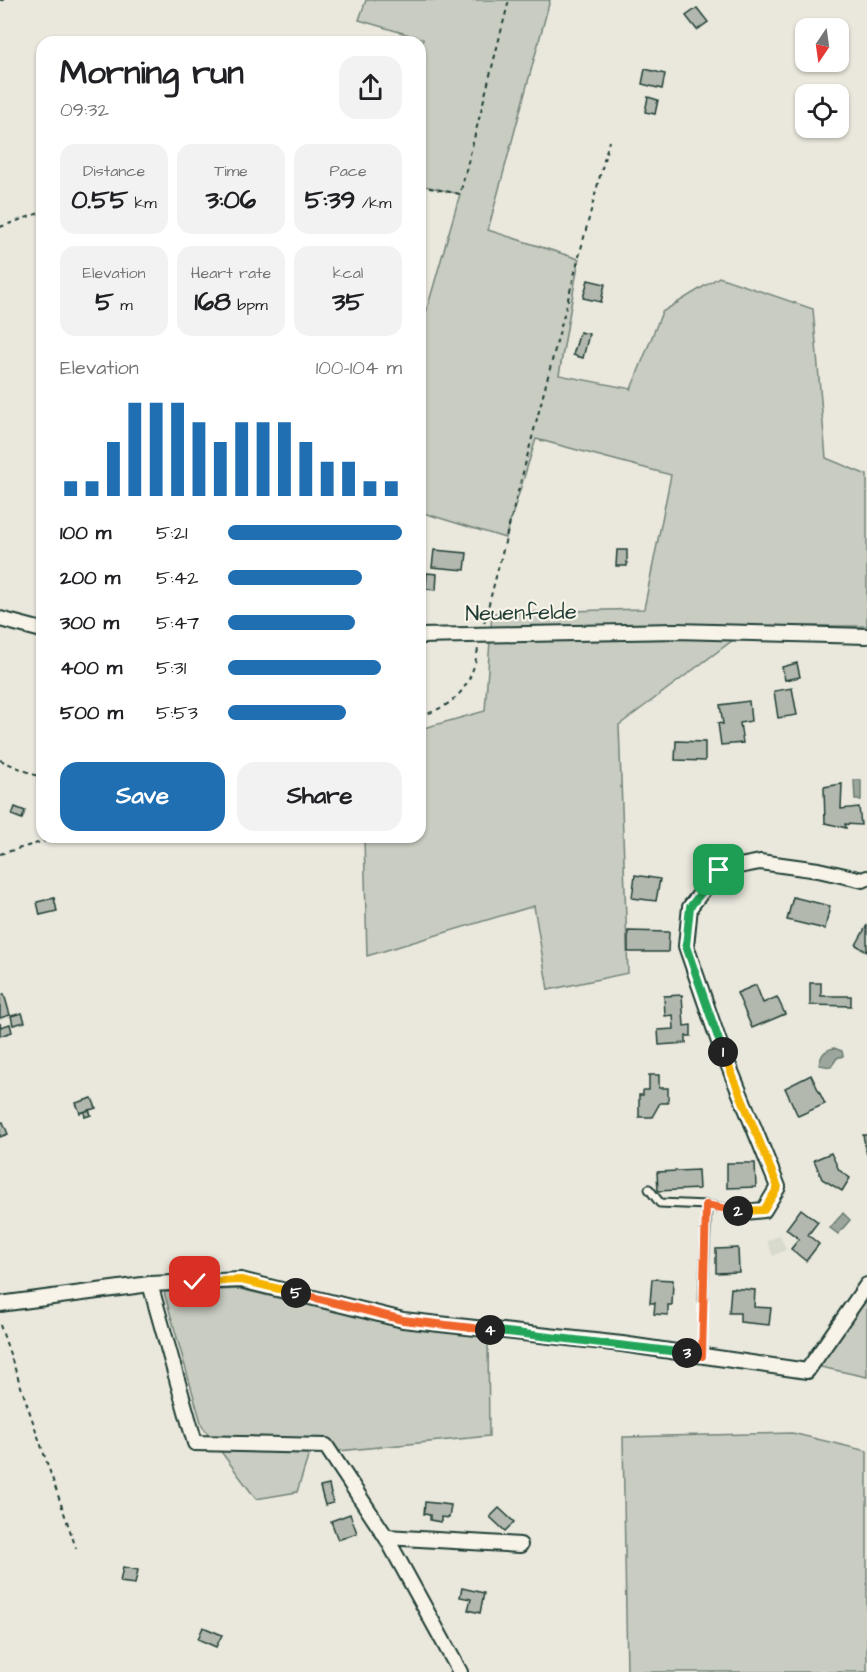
<!DOCTYPE html>
<html lang="en">
<head>
<meta charset="utf-8">
<style>
	body { margin:0; font-family:"Architects Daughter",sans-serif; background:#f2f2f2; color:#202124; height:100vh; display:flex; flex-direction:column; font-size:22px; white-space:nowrap }
	* { box-sizing:border-box; margin:0 }
	p { font-size:20px; color:#757577 }
	.icon { flex:none; width:33px; height:33px; fill:none; stroke:currentColor; stroke-width:2; stroke-linecap:round; stroke-linejoin:round }
	.map { position:relative; flex:1; overflow:hidden }
	.panel { position:absolute; left:36px; top:36px; width:390px; height:807px; display:flex; flex-direction:column; background:#fff; border-radius:18px; box-shadow:0 2px 4px #0004 }
	.panel>* { flex:none }
	.needle { width:39px; rotate:193deg }
	.buttons { position:absolute; left:795px; top:18px; display:grid; gap:12px }
	.buttons a { display:grid; place-items:center; width:54px; height:54px; border-radius:12px; background:#fff; box-shadow:0 2px 4px #0004; font-size:30px }
	.pin { position:absolute; display:grid; place-items:center; width:51px; height:51px; color:#fff; margin:-26px; border-radius:12px; box-shadow:0 3px 9px #0006 }
	.km { position:absolute; width:30px; height:30px; margin:-15px; border-radius:50%; background:#222; color:#fff; font-size:16px; line-height:30px; text-align:center }
	.round { display:grid; place-items:center; flex:none; width:63px; height:63px; border-radius:18px; background:#f2f2f2 }
	.headline { display:flex; align-items:center; justify-content:space-between; height:102px; padding:0 24px }
	h1 { font-size:33px; font-weight:700; line-height:45px }
	.stats { display:grid; grid-template-columns:repeat(3,1fr); gap:9px; height:102px; padding:6px 24px }
	.stats div { display:grid; align-content:center; border-radius:15px; background:#f2f2f2; text-align:center }
	.stats b { font-size:26px; font-weight:700 }
	.stats small { font-size:16px; font-weight:400 }
	.stats p { font-size:16px }
	.chart { height:168px; padding:12px 24px }
	.chart p { display:flex; justify-content:space-between }
	.chart svg { width:100%; height:108px; margin-top:6px; stroke:#1f6fb2; stroke-width:6 }
	.button { display:flex; gap:12px; margin-top:auto; padding:12px 24px }
	.button a { flex:1; height:69px; border-radius:18px; background:#1f6fb2; color:#fff; font-size:24px; font-weight:700; line-height:69px; text-align:center }
	.button a+a { background:#f2f2f2; color:#202124 }
	ul { padding:0 24px; list-style:none; font-size:20px }
	li { display:grid; grid-template-columns:96px 72px 1fr; align-items:center; height:45px }
	li i { height:15px; border-radius:8px; background:#1f6fb2 }
	.map>svg:first-child { display:block }
</style>
</head>
<body>
<div class="map">
<svg width="867" height="1672" viewBox="0 0 867 1672">
	<rect width="100%" height="100%" fill="#eae8dd"/>
	<filter id="ink" filterUnits="userSpaceOnUse"><feTurbulence type="fractalNoise" baseFrequency=".0167" numOctaves="2"/><feDisplacementMap in="SourceGraphic" scale="12" xChannelSelector="R" yChannelSelector="G"/><feConvolveMatrix kernelMatrix="1 2 1 2 8 2 1 2 1" color-interpolation-filters="sRGB"/></filter>
	<g filter="url(#ink)">
		<polygon fill="#d9dacf" points="780,1235 786,1250 773,1256 767,1241"/>
		<g fill="#c8ccc1" stroke="#74847a" stroke-width="1.5">
			<polygon points="366,0 550,0 488,230 579,259 559,375 631,389 662,312 719,277 813,309 826,458 867,475 867,626 752,626 619,725 628,973 548,990 534,906 367,956 364,837 420,837 420,729 485,711 492,613 644,609 671,475 536,439 505,538 420,512 420,333 460,194 420,185 420,54 423,39 359,20"/>
			<polygon points="240,1289 394,1325 488,1336 489,1436 309,1454 297,1492 256,1499 202,1426 164,1292"/>
			<polygon points="867,1295 867,1377 816,1366"/>
			<polygon points="792,1433 867,1451 867,1672 627,1672 623,1437"/>
		</g>
		<g fill="#9ca69c" stroke="#6a7c72" stroke-width="1.5">
			<polygon points="854,780 861,780 861,800 855,800"/>
			<path d="M834,1048l8,3 1,5 -6,2 -6,9 -12,-2c2,-10 5,-15 15,-17z"/>
			<polygon points="843,1213 850,1220 838,1234 830,1228"/>
		</g>
		<g fill="#b2b8ae" stroke="#1f3d34" stroke-width="1.5">
			<polygon points="697,8 708,22 697,30 686,16"/>
			<polygon points="645,69 665,74 662,89 642,84"/>
			<polygon points="648,97 658,100 655,114 645,112"/>
			<polygon points="588,280 605,284 601,302 583,298"/>
			<polygon points="580,332 589,334 583,358 573,355"/>
			<polygon points="434,550 467,553 465,570 432,567"/>
			<polygon points="617,550 627,550 627,566 616,566"/>
			<polygon points="427,573 437,574 436,590 426,589"/>
			<polygon points="797,663 800,677 785,680 782,667"/>
			<polygon points="792,688 797,715 778,718 774,691"/>
			<polygon points="749,701 751,721 740,723 743,743 721,745 718,723 723,724 720,705"/>
			<polygon points="676,741 705,742 705,761 675,760"/>
			<polygon points="842,784 841,809 859,807 861,825 845,824 846,828 825,823 824,787"/>
			<polygon points="15,807 25,811 22,819 12,815"/>
			<polygon points="635,875 660,879 656,901 632,898"/>
			<polygon points="793,897 830,906 825,929 787,920"/>
			<polygon points="54,898 57,911 40,915 37,902"/>
			<polygon points="867,925 867,952 856,945"/>
			<polygon points="628,931 669,932 668,952 628,952"/>
			<polygon points="810,983 821,983 821,996 851,996 851,1006 810,1005"/>
			<polygon points="756,985 763,1003 777,997 785,1014 752,1028 737,993"/>
			<polygon points="4,994 10,1015 0,1018 0,995"/>
			<polygon points="682,995 684,1026 691,1025 691,1036 686,1036 686,1043 659,1045 658,1030 674,1029 673,1015 665,1016 664,996"/>
			<polygon points="22,1013 25,1022 13,1025 11,1016"/>
			<polygon points="0,1023 1,1027 10,1024 12,1032 0,1036"/>
			<polygon points="649,1075 659,1075 659,1088 668,1088 668,1103 660,1103 652,1117 639,1117 639,1095 643,1095 643,1090 649,1090"/>
			<polygon points="811,1075 825,1104 798,1116 785,1088"/>
			<polygon points="92,1098 96,1108 80,1113 76,1103"/>
			<polygon points="89,1110 91,1115 85,1117 84,1112"/>
			<polygon points="3,1122 8,1134 0,1137 0,1123"/>
			<polygon points="863,1135 867,1135 867,1155"/>
			<polygon points="831,1153 839,1170 850,1178 842,1191 822,1179 814,1160"/>
			<polygon points="727,1163 755,1163 756,1187 727,1188"/>
			<polygon points="698,1170 699,1189 658,1191 657,1172"/>
			<polygon points="801,1209 818,1222 808,1235 819,1244 806,1261 791,1249 799,1239 786,1229"/>
			<polygon points="738,1248 739,1272 716,1273 716,1249"/>
			<polygon points="652,1279 673,1280 672,1305 668,1305 668,1315 654,1314 655,1303 650,1303"/>
			<polygon points="731,1288 755,1290 754,1307 771,1308 769,1325 740,1322 740,1313 729,1313"/>
			<polygon points="329,1485 333,1503 325,1505 320,1487"/>
			<polygon points="425,1502 451,1505 449,1518 441,1517 441,1522 430,1520 430,1515 424,1514"/>
			<polygon points="499,1508 514,1522 505,1531 490,1517"/>
			<polygon points="350,1514 357,1533 338,1540 331,1521"/>
			<polygon points="123,1567 138,1570 135,1584 120,1582"/>
			<polygon points="462,1588 484,1593 480,1613 468,1610 471,1599 460,1597"/>
			<polygon points="203,1627 222,1635 216,1647 198,1639"/>
		</g>
		<g fill="none" stroke-linecap="round" stroke-linejoin="round">
			<defs>
				<g id="lane">
					<polyline points="649,1189 660,1203 707,1205 745,1212"/>
					<polyline points="703,1300 707,1205"/>
				</g>
				<g id="street">
					<polyline points="0,619 42,630"/>
					<polyline points="420,636 675,631 867,636"/>
					<polyline points="745,1212 764,1210 778,1187 719,1042 686,946 690,907 719,870 760,862 818,870 863,880 867,878"/>
					<polyline points="150,1284 195,1443 326,1446 386,1537 460,1672"/>
					<polyline points="0,1304 150,1284 241,1280 403,1320 622,1344 807,1371 867,1285"/>
					<polyline points="386,1537 520,1545"/>
				</g>
			</defs>
			<use href="#lane" stroke="#1f3d34" stroke-width="11"/>
			<use href="#street" stroke="#1f3d34" stroke-width="18"/>
			<g stroke="#1f3d34" stroke-width="2" stroke-dasharray="4.5 4.5" stroke-linecap="butt">
				<polyline points="0,0 4,0"/>
				<polyline points="420,186 460,194 509,0"/>
				<polyline points="0,227 42,212"/>
				<polyline points="484,623 609,141"/>
				<path d="M420,716c37,-11 51,-29 58,-67"/>
				<polyline points="0,760 42,778"/>
				<polyline points="0,854 59,837"/>
				<polyline points="0,1325 76,1548"/>
				<polyline points="702,1342 703,1309"/>
			</g>
			<use href="#lane" stroke="#f7f3e8" stroke-width="7"/>
			<use href="#street" stroke="#f7f3e8" stroke-width="14"/>
		</g>
	</g>
	<g fill="none" stroke-linecap="round" stroke-linejoin="round" filter="url(#ink)">
		<defs>
			<polyline id="split-1" points="719,870 690,907 686,946 723,1052"/>
			<polyline id="split-2" points="723,1052 778,1187 764,1210 738,1211"/>
			<polyline id="split-3" points="687,1353 702,1356 706,1205 738,1211"/>
			<polyline id="split-4" points="490,1330 687,1353"/>
			<polyline id="split-5" points="296,1293 403,1320 490,1330"/>
			<polyline id="split-6" points="195,1282 241,1280 296,1293"/>
		</defs>
		<use href="#split-1" stroke="#fff" stroke-width="12"/>
		<use href="#split-2" stroke="#fff" stroke-width="12"/>
		<use href="#split-3" stroke="#fff" stroke-width="12"/>
		<use href="#split-4" stroke="#fff" stroke-width="12"/>
		<use href="#split-5" stroke="#fff" stroke-width="12"/>
		<use href="#split-6" stroke="#fff" stroke-width="12"/>
		<use href="#split-1" stroke="#22a559" stroke-width="8"/>
		<use href="#split-2" stroke="#f5b400" stroke-width="8"/>
		<use href="#split-3" stroke="#f0652b" stroke-width="8"/>
		<use href="#split-4" stroke="#22a559" stroke-width="8"/>
		<use href="#split-5" stroke="#f0652b" stroke-width="8"/>
		<use href="#split-6" stroke="#f5b400" stroke-width="8"/>
	</g>
	<g text-anchor="middle" dominant-baseline="central" stroke-width="4.5" stroke-linejoin="round" paint-order="stroke">
		<g font-size="22" fill="#1f3d34" stroke="#f7f3e8">
			<text transform="translate(521 613) rotate(-1)">Neuenfelde</text>
		</g>
	</g>
</svg>
<div class="buttons">
<a><svg class="needle" viewBox="-14 -14 28 28"><path d="M0-13l5 13h-10z" fill="#e53935"/><path d="M0 13l5-13h-10z" fill="#757577"/></svg></a>
<a><svg class="icon" aria-label="locate" viewBox="0 0 24 24"><circle cx="12" cy="12" r="6"/><path d="M12 2v4M12 18v4M2 12h4M18 12h4"/></svg></a>
</div>
<div class="pin" style="left:719px;top:870px;background:#1e9e55"><svg class="icon" aria-label="arrive" viewBox="0 0 24 24"><path d="M6 21V4h12l-3 4 3 4H6"/></svg></div>
<div class="pin" style="left:195px;top:1282px;background:#d93025"><svg class="icon" aria-label="check" viewBox="0 0 24 24"><path d="M5 12l5 5 9-10"/></svg></div>
<b class="km" style="left:723px;top:1052px">1</b>
<b class="km" style="left:738px;top:1211px">2</b>
<b class="km" style="left:687px;top:1353px">3</b>
<b class="km" style="left:490px;top:1330px">4</b>
<b class="km" style="left:296px;top:1293px">5</b>
<section class="panel">
<div class="headline"><div><h1>Morning run</h1><p>09:32</p></div><a class="round"><svg class="icon" aria-label="share" viewBox="0 0 24 24"><path d="M12 15V3M7 8l5-5 5 5M5 13v7h14v-7"/></svg></a></div>
<div class="stats">
<div><p>Distance</p><b>0.55<small> km</small></b></div>
<div><p>Time</p><b>3:06</b></div>
<div><p>Pace</p><b>5:39<small> /km</small></b></div>
</div>
<div class="stats">
<div><p>Elevation</p><b>5<small> m</small></b></div>
<div><p>Heart rate</p><b>168<small> bpm</small></b></div>
<div><p>kcal</p><b>35</b></div>
</div>
<div class="chart"><p><span>Elevation</span>100–104 m</p>
<svg viewBox="0 0 160 44" preserveAspectRatio="none"><path d="M5 44V38M15 44V38M25 44V22M35 44V6M45 44V6M55 44V6M65 44V14M75 44V22M85 44V14M95 44V14M105 44V14M115 44V22M125 44V30M135 44V30M145 44V38M155 44V38"/></svg>
</div>
<ul>
<li><b>100 m</b>5:21<i style="width:100%"></i></li>
<li><b>200 m</b>5:42<i style="width:77%"></i></li>
<li><b>300 m</b>5:47<i style="width:73%"></i></li>
<li><b>400 m</b>5:31<i style="width:88%"></i></li>
<li><b>500 m</b>5:53<i style="width:68%"></i></li>
</ul>
<div class="button"><a>Save</a><a>Share</a></div>
</section>
</div>
</body>
</html>
